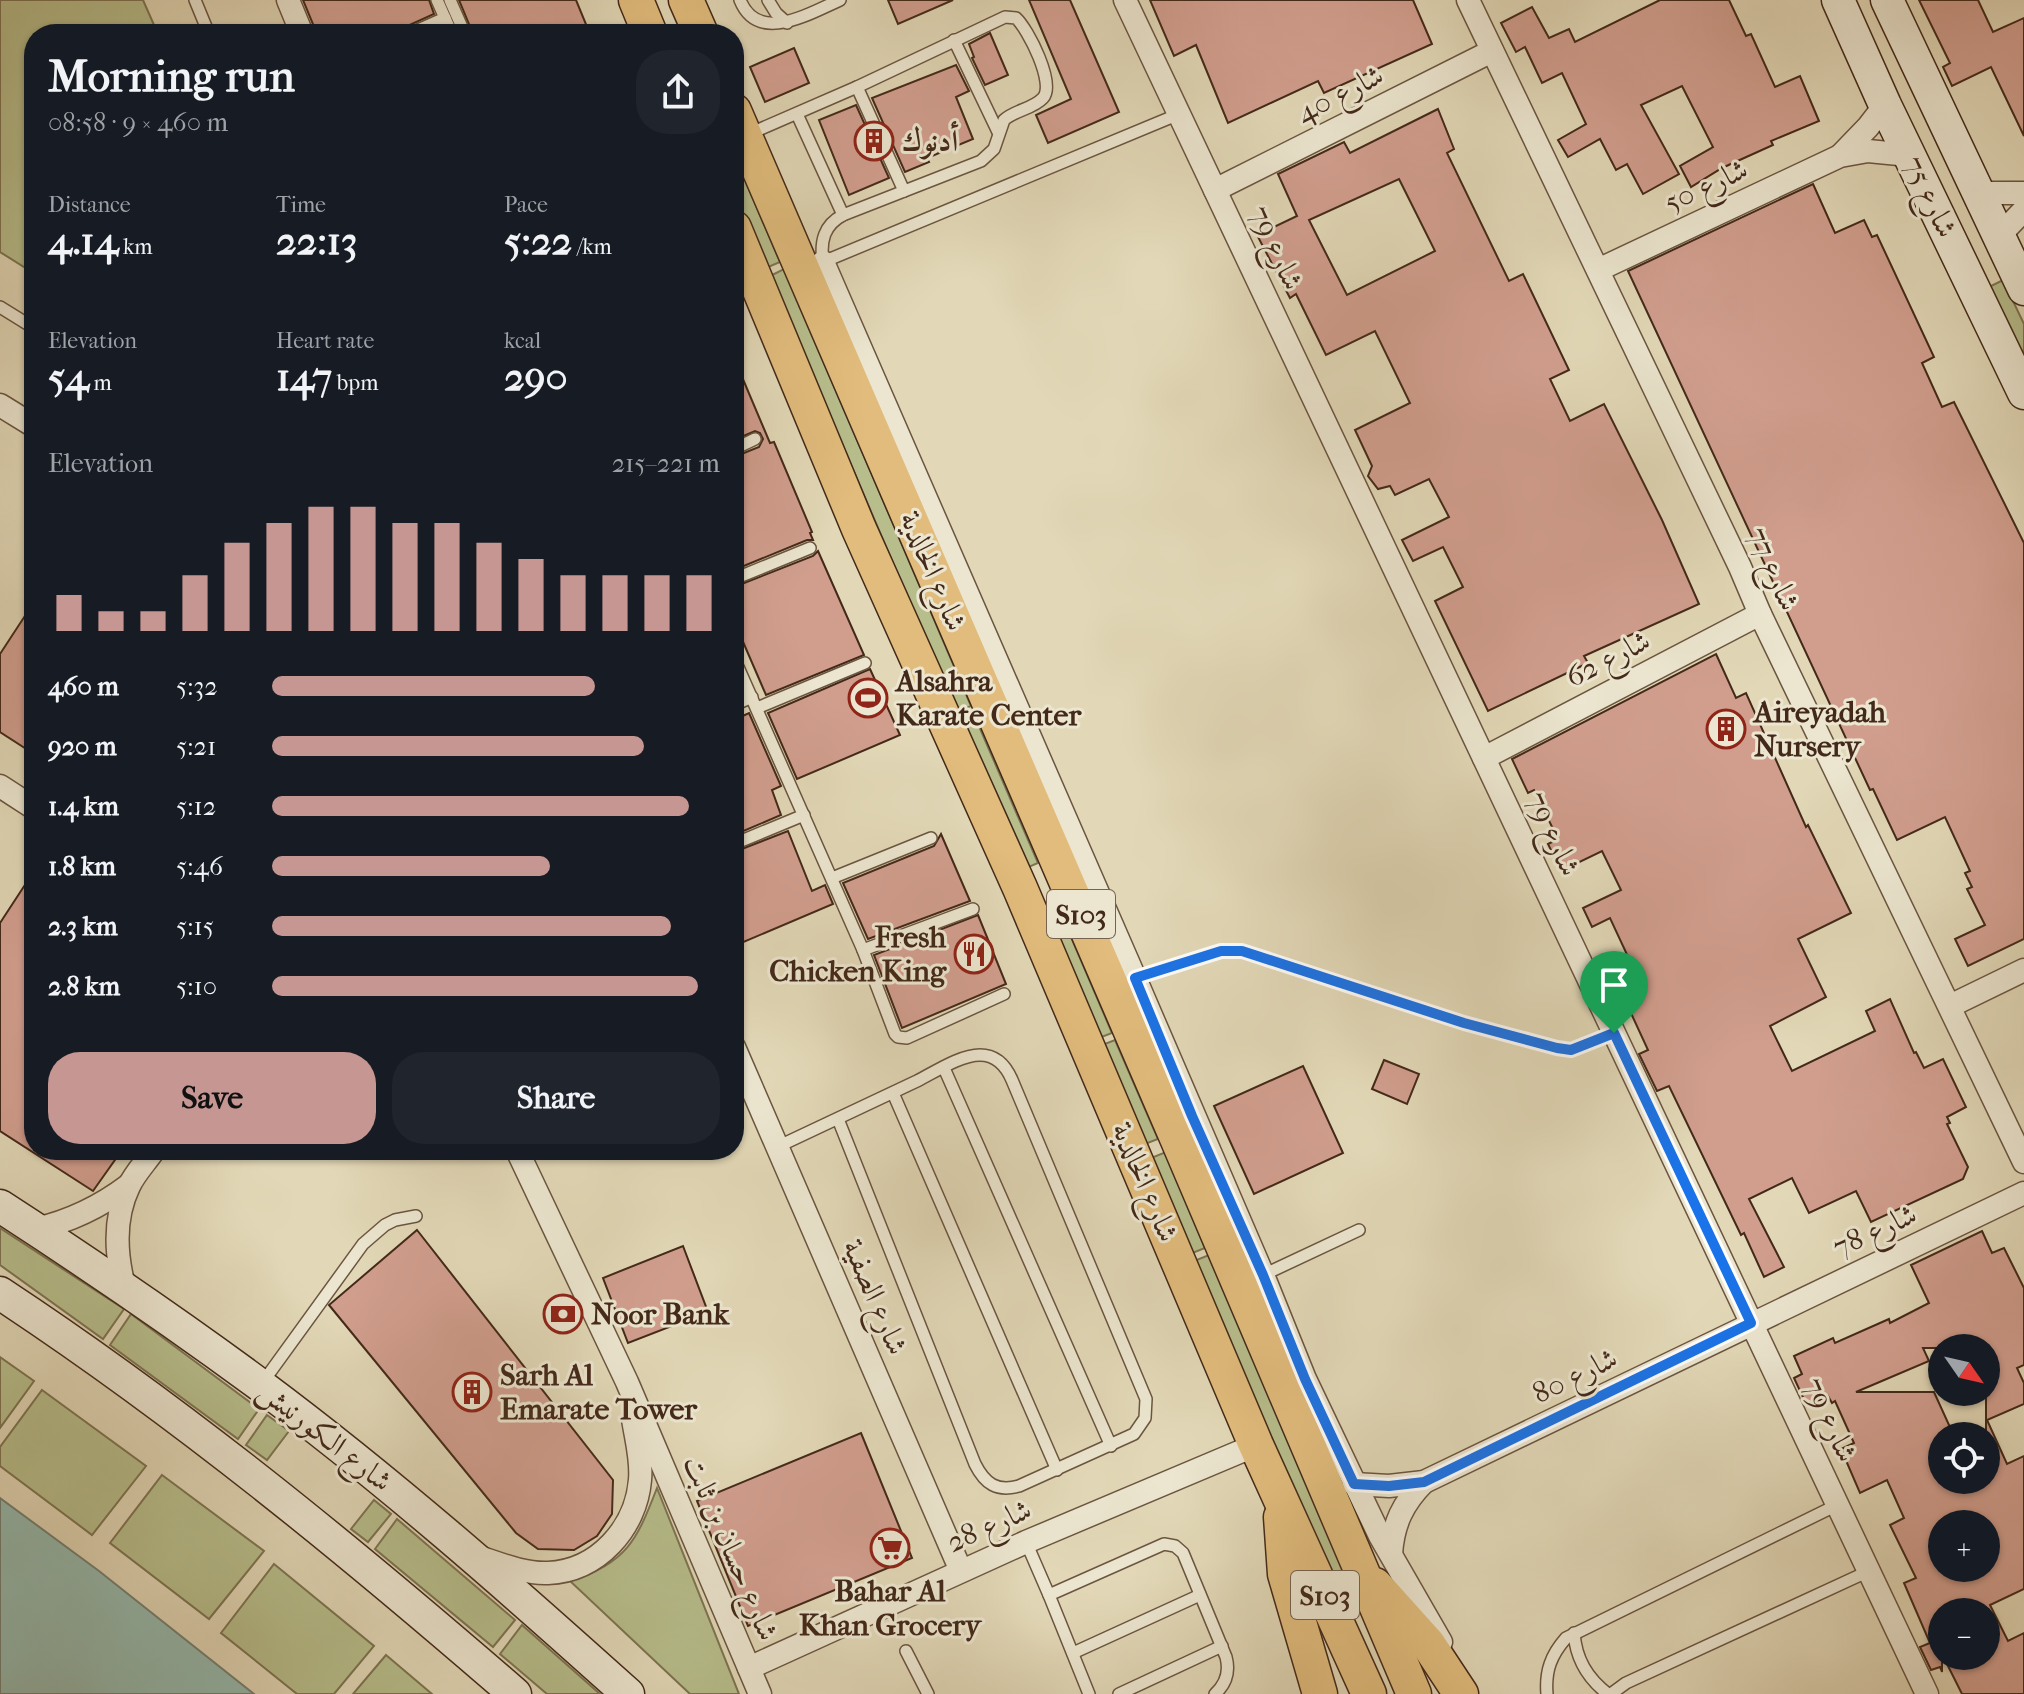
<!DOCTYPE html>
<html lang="en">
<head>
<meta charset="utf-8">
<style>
	body { margin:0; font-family:"IM FELL French Canon",Amiri,serif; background:#20242c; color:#f1f3f6; height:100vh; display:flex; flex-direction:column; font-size:30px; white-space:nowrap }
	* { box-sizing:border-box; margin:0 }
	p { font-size:26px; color:#9ea1a6 }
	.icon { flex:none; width:44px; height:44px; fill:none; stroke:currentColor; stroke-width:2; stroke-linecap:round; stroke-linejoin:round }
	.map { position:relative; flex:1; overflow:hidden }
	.panel { position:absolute; left:24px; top:24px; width:720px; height:1136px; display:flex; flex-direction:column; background:#171b24; border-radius:32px; box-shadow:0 2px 6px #0004 }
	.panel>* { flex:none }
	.needle { width:52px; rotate:124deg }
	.buttons { position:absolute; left:1928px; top:1334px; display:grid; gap:16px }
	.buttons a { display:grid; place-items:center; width:72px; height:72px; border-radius:50%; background:#171b24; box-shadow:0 2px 6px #0004; font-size:40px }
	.pin { position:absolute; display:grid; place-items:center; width:68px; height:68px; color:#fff; margin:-82px -34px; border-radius:50% 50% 50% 0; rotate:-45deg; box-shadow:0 0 8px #0007 }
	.pin .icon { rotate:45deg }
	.round { display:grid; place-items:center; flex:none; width:84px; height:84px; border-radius:32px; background:#20242c }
	.head { display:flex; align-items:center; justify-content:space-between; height:136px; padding:0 24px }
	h1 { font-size:44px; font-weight:700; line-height:60px }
	.stats { display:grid; grid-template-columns:repeat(3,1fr); gap:12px; height:136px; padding:8px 24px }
	.stats div { display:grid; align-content:center }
	.stats b { font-size:40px; font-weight:700 }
	.stats small { font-size:22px; font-weight:400 }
	.stats p { font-size:22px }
	.chart { height:224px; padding:16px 24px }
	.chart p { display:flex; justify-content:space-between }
	.chart svg { width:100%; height:144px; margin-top:8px; stroke:#c59692; stroke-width:6 }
	.cta { display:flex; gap:16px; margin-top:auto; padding:16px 24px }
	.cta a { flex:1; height:92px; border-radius:32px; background:#c59692; color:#111; font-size:32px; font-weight:700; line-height:92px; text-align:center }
	.cta a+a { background:#20242c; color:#f1f3f6 }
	ul { padding:0 24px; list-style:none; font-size:26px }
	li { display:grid; grid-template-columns:128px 96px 1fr; align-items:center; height:60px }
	li i { height:20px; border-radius:10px; background:#c59692 }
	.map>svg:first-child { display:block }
</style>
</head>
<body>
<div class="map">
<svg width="2024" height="1694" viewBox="0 0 2024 1694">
	<rect width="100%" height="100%" fill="#e2d8b7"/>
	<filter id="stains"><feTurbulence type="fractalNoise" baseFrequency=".0025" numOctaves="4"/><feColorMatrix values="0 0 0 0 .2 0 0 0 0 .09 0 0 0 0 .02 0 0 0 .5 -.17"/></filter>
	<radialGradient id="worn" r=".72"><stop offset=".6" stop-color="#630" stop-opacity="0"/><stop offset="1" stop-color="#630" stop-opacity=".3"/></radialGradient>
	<g fill="#b7be8c" stroke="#7d7452" stroke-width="2">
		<polygon points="0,0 143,0 158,34 34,34 34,259 24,267 0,252"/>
		<polygon points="734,154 780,262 766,268 734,193"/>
		<polygon points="784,269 971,706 957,712 770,276"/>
		<polygon points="2003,280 2024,324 2024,359 1989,287"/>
		<polygon points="975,717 1038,863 1024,869 961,723"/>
		<polygon points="1068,930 1112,1033 1099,1038 1056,935"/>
		<polygon points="1115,1040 1158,1139 1145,1144 1102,1045"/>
		<polygon points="1166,1152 1205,1248 1190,1254 1151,1158"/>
		<polygon points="0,1228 124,1309 103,1339 0,1265"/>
		<polygon points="1209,1255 1354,1588 1340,1595 1194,1261"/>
		<polygon points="131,1314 259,1409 238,1439 110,1345"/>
		<polygon points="0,1357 34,1381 0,1428"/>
		<polygon points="42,1390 146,1466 92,1535 0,1466 0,1447"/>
		<polygon points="267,1415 289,1431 267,1460 246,1445"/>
		<polygon points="162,1475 264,1551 209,1619 110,1543"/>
		<path d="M657,1488l82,206h-49l-120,-113c57,-19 66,-39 87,-93z"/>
		<polygon points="374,1500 391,1514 368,1542 351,1529"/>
		<polygon points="397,1519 515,1620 493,1647 375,1549"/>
		<polygon points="274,1564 374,1646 334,1694 297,1694 221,1633"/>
		<polygon points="522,1625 600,1694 547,1694 500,1654"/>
		<polygon points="386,1655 432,1694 353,1694"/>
	</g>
	<polygon fill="#95baaf" stroke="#748073" stroke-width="2" points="0,1498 99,1571 254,1694 0,1694"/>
	<g fill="#d19e8e" stroke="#432919" stroke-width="2" fill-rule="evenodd">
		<polygon points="303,0 429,0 434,14 405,27 401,34 317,34"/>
		<polygon points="459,0 576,0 590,34 473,34"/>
		<polygon points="888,0 953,0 898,24"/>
		<polygon points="1029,0 1070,0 1119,112 1048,143 1036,115 1071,99"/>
		<polygon points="1150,0 1413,0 1432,44 1324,93 1318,81 1228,123 1196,45 1174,56"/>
		<polygon points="1660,0 1729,0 1746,36 1751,34 1775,87 1800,76 1819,121 1771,141 1773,145 1722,168 1691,187 1680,166 1713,147 1682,86 1641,105 1679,174 1643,194 1627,164 1616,170 1600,139 1568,157 1558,140 1586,124 1562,73 1542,83 1525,47 1516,52 1501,23 1532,7 1549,38 1569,29 1575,42"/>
		<polygon points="1919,0 1978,0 1993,32 2024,18 2024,136 1991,67 1952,86 1943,67 1950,63"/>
		<polygon points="990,33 1008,75 985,85 972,58 974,57 969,44"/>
		<polygon points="794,48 809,83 765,102 750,67"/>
		<polygon points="956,65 969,91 956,97 973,139 927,158 929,162 905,172 872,98"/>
		<polygon points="856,105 889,178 849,195 819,120"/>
		<path d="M1438,109l16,40 -7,4 62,128 14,-7 46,96 -19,9 20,42 34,-17 58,116 37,84 -115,52 4,7 -100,48 -53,-110 28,-14 -20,-40 -30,14 -11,-21 47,-23 -20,-38 -34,16 -5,-9 -12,3 -10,-13 4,-10 -17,-36 55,-27 -35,-72 -49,24 -30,-61 -6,4 -33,-63 40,-19 -19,-42 66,-32 6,11zM1399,179l36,72 -88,44 -38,-75z"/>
		<polygon points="1813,184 1835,233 1864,220 1872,237 1877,235 1934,357 1922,363 1942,407 1954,402 2024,543 2024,939 1968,966 1955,939 1985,925 1967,889 1972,887 1965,873 1970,871 1945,817 1897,840 1873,789 1870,790 1628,271"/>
		<polygon points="734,358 770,443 774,442 812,532 810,533 813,540 807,540 734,570 734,457 759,447 763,439 760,433 755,431 734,440"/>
		<polygon points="818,551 864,655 766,695 734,621 734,587 813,556"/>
		<polygon points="34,602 34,754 0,732 0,654"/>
		<polygon points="1716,654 1736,698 1746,693 1806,827 1808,825 1851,913 1798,939 1826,997 1770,1026 1792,1071 1875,1031 1866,1011 1890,999 1914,1053 1916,1052 1924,1068 1943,1059 1966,1107 1947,1117 1950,1123 1947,1124 1968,1167 1963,1179 1871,1222 1856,1191 1809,1213 1792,1178 1749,1199 1784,1267 1764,1277 1744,1233 1741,1235 1669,1086 1657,1091 1639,1054 1648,1050 1618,985 1637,976 1610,918 1592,927 1583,908 1621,890 1602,851 1561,871 1548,844 1558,839 1534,790 1528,793 1512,759"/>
		<polygon points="870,669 900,735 797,779 768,713"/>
		<polygon points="749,713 781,786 772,790 781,815 734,835 734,720"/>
		<polygon points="788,831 812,891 825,885 833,904 734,946 734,852"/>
		<polygon points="941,834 970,901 868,939 843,883 934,846"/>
		<polygon points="34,871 34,1150 122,1150 93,1191 0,1131 0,923"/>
		<polygon points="978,915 1006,984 902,1028 874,955"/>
		<polygon points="1384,1060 1419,1074 1407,1104 1372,1089"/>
		<polygon points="1303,1066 1343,1153 1254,1194 1214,1106"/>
		<polygon points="417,1230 613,1480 612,1514 597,1536 574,1550 538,1549 516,1533 329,1305"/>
		<path d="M1982,1231l10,22 12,-5 20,40v77l-7,3 7,15v21l-37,16 20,44 17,-8v133l-34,16 18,36 16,-8v61h-62l-19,-38h43v-44h-44v60l-2,-5 -9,3 -11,-23 10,-4 -26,-60 12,-5 -26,-53 14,-7 -17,-38 -27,13 -19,-44 13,-6 -19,-42 -3,2 -4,-7 -21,10 -13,-28 8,-4 -8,-18 39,-18 2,5 54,-24 1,4 39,-20 -18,-38zM1923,1348h63v132h-44v-44h12l-20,-44h-78l73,-31zM1942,1524h44v44h-44z"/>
		<polygon points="683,1246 708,1312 628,1343 603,1278"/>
		<polygon points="861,1433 912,1558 748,1626 697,1501"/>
	</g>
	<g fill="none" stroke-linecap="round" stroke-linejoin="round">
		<defs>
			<g id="lane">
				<polyline points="195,0 209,34"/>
				<polyline points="437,0 452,34"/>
				<polyline points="450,0 465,34"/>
				<path d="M740,0c18,45 70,13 100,0"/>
				<polyline points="768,0 776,13 787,23"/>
				<polyline points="409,34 445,18"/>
				<polyline points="954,40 998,132"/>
				<polyline points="857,87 904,191"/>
				<polyline points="797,114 843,215"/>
				<path d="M749,134l108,-47 148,-70 11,1c12,11 40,66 27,80 -10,11 -28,12 -39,22l-10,29 -13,12 -138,54c-19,10 -23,26 -20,47l356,-148"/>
				<polyline points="0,307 34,328"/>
				<polyline points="734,449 755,439"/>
				<polyline points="734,579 810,548"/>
				<polyline points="734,658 863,950 895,1034 898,1037 907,1038 1004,994"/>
				<polyline points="734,705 752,697"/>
				<polyline points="757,708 865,663"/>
				<polyline points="734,844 804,815"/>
				<polyline points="832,878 931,838"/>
				<polyline points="863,950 973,909"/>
				<polyline points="1135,978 1221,951 1242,951 1464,1023 1557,1048 1571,1050 1614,1033"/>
				<polyline points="944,1068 1111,1446"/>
				<polyline points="893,1093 1057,1470"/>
				<path d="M777,1147c47,-22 94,-44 140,-66 18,-9 43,-26 63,-26 16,0 26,11 32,25l134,319 -1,19 -11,16 -115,52c-22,6 -34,-2 -44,-22l-137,-345"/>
				<polyline points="229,1150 233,1153"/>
				<polyline points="1263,1275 1359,1230"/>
				<polyline points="263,1382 363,1244 385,1225 395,1220 416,1216"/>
				<polyline points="1026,1542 1049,1595"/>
				<path d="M1574,1633c2,26 13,45 34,61"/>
				<polyline points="906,1651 928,1694"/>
				<polyline points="1073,1653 1200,1595"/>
				<path d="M1089,1694l-40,-99 115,-51 11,2 8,7 43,104c4,15 0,27 -11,37"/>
				<polyline points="1119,1694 1222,1646"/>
				<path d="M1547,1694c-2,-23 4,-39 19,-56l271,-133"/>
				<polyline points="1611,1694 1626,1683 1869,1571"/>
			</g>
			<g id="street">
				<polyline points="288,0 302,34"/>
				<polyline points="1125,0 1927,1694"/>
				<polyline points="1468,0 1740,567 1760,614 2024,1162"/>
				<polyline points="1841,155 1868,127 1885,105"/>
				<polyline points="1215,190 1492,51"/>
				<polyline points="1980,193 2024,193"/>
				<polyline points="1999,236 2024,210"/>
				<polyline points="823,262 1135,978 1263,1275 1305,1379 1380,1536 1441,1642"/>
				<polyline points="1598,270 1840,156 1868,151 1909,155"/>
				<polyline points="0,405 34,426"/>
				<polyline points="1484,758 1760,614"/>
				<polyline points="0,786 34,808"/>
				<polyline points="1950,1006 2024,970"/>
				<polyline points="734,1047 961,1571"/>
				<polyline points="517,1150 627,1382 760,1694"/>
				<path d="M36,1229c35,-8 64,-22 93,-44"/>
				<path d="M125,1290c-9,-33 -12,-71 4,-104 6,-13 17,-24 25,-36"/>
				<polyline points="1354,1484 1389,1486 1424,1482 2024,1193"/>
				<path d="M1391,1554c2,-30 12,-51 33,-72"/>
				<path d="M482,1558c21,7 43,16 66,15 50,-2 88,-45 92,-93 2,-20 -4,-41 -7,-61"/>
				<polyline points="749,1668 1026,1542 1256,1445"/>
			</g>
			<g id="secondary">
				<polyline points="1838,0 1885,105 2024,393"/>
				<polyline points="1887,0 2024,289"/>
				<path d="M0,1206c88,57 176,117 260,179 129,96 249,202 368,309"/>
				<path d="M0,1293c182,120 350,258 515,401"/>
			</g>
			<g id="primary">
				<polyline points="636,0 650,34"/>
				<polyline points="686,0 701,34"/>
				<polyline points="734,111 1177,1138 1414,1694"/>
				<polyline points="734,228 859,529 1020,888 1256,1445 1369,1694"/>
				<polyline points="1281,1517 1285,1574 1320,1694"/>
				<polyline points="1375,1585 1428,1644 1461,1694"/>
			</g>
		</defs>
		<use href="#lane" stroke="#6b5540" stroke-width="14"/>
		<use href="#street" stroke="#6b5540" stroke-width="25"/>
		<use href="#secondary" stroke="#432919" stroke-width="35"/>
		<use href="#primary" stroke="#432919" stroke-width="37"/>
		<use href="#lane" stroke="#ece6d0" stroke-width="11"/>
		<use href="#street" stroke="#ece6d0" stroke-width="22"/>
		<use href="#secondary" stroke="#ece6d0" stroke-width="32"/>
		<use href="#primary" stroke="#e1bc7c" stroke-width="34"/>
	</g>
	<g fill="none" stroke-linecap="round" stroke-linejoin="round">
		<defs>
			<polygon id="route" points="1221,951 1242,951 1464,1023 1557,1048 1571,1050 1614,1033 1751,1323 1424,1482 1389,1486 1354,1484 1305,1379 1263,1275 1192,1116 1135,978"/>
		</defs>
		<use href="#route" stroke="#fff" stroke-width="16"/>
		<use href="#route" stroke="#1a73e8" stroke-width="10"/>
	</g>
	<defs>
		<symbol id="building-ring" viewBox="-11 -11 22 22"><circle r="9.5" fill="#ece6d0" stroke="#8f2418" stroke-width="1.5"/><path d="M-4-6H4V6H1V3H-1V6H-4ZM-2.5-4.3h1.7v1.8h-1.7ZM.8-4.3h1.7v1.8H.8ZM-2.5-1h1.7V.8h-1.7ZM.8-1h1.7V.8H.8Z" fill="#8f2418"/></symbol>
		<symbol id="stadium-ring" viewBox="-11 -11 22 22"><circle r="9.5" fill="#ece6d0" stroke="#8f2418" stroke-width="1.5"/><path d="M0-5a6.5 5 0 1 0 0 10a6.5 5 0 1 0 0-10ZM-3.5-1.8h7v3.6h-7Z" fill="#8f2418"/></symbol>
		<symbol id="restaurant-ring" viewBox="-11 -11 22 22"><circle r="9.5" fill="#ece6d0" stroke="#8f2418" stroke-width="1.5"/><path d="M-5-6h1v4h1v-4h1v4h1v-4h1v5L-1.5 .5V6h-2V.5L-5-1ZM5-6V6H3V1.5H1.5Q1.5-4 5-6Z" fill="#8f2418"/></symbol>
		<symbol id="bank-ring" viewBox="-11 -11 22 22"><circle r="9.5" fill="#ece6d0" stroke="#8f2418" stroke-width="1.5"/><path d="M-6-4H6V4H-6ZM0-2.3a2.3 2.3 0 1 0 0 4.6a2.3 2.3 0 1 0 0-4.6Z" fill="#8f2418"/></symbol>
		<symbol id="supermarket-ring" viewBox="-11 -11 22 22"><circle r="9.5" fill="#ece6d0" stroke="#8f2418" stroke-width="1.5"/><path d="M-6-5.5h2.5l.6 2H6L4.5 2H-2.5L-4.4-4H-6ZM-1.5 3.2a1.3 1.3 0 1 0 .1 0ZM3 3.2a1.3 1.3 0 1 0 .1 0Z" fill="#8f2418"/></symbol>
	</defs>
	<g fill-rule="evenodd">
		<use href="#building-ring" x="852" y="119" width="44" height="44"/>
		<use href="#stadium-ring" x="846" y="676" width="44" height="44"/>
		<use href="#building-ring" x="1704" y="707" width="44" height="44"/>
		<use href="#restaurant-ring" x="952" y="932" width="44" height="44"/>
		<use href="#bank-ring" x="541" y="1292" width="44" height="44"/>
		<use href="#building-ring" x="450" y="1370" width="44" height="44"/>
		<use href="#supermarket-ring" x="868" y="1526" width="44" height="44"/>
	</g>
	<g text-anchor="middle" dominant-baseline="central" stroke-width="6" stroke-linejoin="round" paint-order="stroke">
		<g fill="#ece6d0" stroke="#766250" stroke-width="2">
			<rect x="1047" y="890" width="68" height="48" rx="6"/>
			<rect x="1291" y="1571" width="68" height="48" rx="6"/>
		</g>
		<g font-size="28" font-weight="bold" fill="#432919">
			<text x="1081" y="914">S103</text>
			<text x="1325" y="1595">S103</text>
		</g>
		<g font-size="30" fill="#432919" stroke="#ece6d0">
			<text transform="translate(1340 94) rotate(-27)">شارع 40</text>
			<text transform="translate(1706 186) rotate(-25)">شارع 50</text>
			<text transform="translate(1930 197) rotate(64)">شارع 75</text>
			<text transform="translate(1276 248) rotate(65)">شارع 79</text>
			<text transform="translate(1773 569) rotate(66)">شارع 77</text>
			<text transform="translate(933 571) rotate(67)">شارع الخالدية</text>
			<text transform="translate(1608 659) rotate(-27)">شارع 62</text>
			<text transform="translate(1553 834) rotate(65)">شارع 79</text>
			<text transform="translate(1145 1182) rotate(67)">شارع الخالدية</text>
			<text transform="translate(1875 1231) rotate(-25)">شارع 78</text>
			<text transform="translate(875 1297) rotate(67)">شارع الصفية</text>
			<text transform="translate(1575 1376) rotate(-26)">شارع 80</text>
			<text transform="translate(1830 1420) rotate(65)">شارع 79</text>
			<text transform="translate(325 1436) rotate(38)">شارع الكورنيش</text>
			<text transform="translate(989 1526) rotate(-24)">شارع 28</text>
			<text transform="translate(731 1548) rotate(67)">شارع حسان بن ثابت</text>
		</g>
		<g font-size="30" font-weight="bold" fill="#432919" stroke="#ece6d0" text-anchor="start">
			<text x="902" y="141">أدنوك</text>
			<text x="896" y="681">Alsahra<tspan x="896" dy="34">Karate Center</tspan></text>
			<text x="1754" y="712">Aireyadah<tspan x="1754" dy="34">Nursery</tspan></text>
			<text x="946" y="937" text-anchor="end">Fresh<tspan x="946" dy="34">Chicken King</tspan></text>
			<text x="591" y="1314">Noor Bank</text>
			<text x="500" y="1375">Sarh Al<tspan x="500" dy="34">Emarate Tower</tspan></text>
			<text x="890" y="1591" text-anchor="middle">Bahar Al<tspan x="890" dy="34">Khan Grocery</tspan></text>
		</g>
	</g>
	<rect width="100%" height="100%" filter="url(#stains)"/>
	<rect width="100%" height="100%" fill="url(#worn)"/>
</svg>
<div class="buttons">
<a><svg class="needle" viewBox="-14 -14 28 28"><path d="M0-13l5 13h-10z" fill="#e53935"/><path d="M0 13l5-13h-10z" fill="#9ea1a6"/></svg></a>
<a><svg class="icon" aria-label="locate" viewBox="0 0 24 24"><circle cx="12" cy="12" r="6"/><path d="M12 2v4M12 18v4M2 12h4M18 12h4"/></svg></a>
<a>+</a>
<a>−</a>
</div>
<div class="pin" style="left:1614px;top:1033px;background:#1e9e55"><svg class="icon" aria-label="arrive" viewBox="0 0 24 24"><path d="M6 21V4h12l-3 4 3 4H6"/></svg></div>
<section class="panel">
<div class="head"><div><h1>Morning run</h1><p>08:58 · 9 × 460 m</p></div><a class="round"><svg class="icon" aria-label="share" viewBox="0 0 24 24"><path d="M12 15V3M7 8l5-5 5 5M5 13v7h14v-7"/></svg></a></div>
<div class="stats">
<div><p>Distance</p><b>4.14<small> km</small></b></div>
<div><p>Time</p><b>22:13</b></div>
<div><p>Pace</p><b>5:22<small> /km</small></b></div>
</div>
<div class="stats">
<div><p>Elevation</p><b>54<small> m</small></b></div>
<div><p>Heart rate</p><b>147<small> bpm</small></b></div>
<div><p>kcal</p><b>290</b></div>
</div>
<div class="chart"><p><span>Elevation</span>215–221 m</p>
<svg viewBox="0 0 160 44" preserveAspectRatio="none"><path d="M5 44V33M15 44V38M25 44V38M35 44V27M45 44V17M55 44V11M65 44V6M75 44V6M85 44V11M95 44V11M105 44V17M115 44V22M125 44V27M135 44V27M145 44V27M155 44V27"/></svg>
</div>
<ul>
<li><b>460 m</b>5:32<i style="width:72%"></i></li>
<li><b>920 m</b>5:21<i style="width:83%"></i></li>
<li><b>1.4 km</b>5:12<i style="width:93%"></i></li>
<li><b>1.8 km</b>5:46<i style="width:62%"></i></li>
<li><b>2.3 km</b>5:15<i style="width:89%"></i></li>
<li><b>2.8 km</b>5:10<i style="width:95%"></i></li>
</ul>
<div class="cta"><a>Save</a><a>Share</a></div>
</section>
</div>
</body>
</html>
